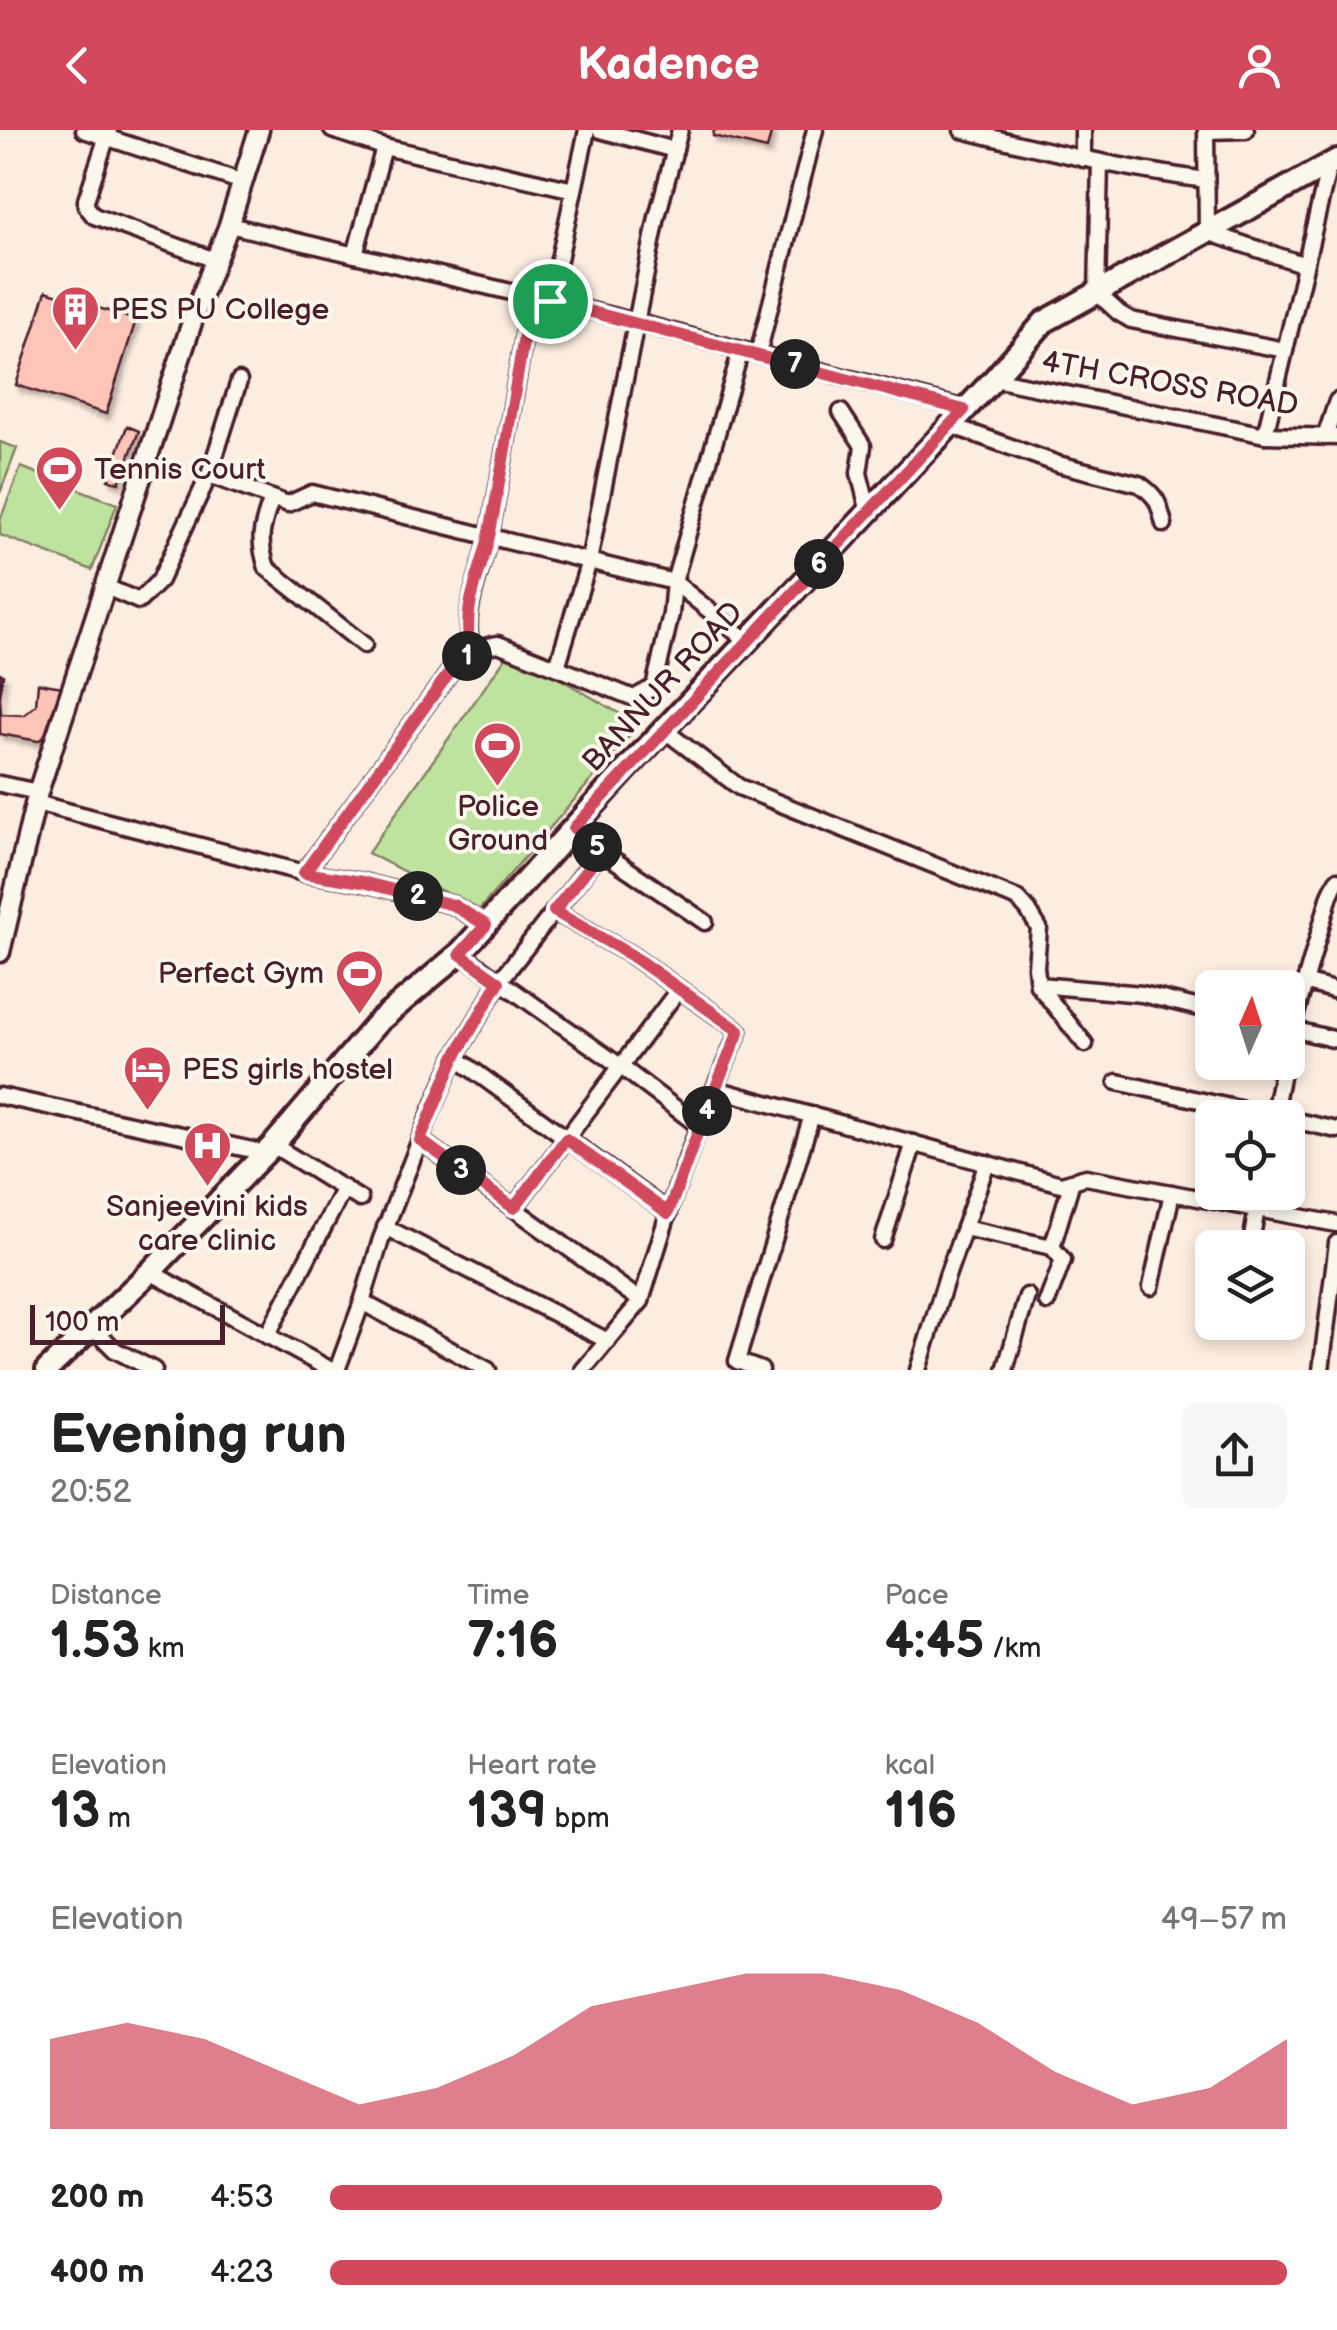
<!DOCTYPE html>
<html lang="en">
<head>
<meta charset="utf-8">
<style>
	body { margin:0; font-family:"Balsamiq Sans",sans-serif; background:#f6f6f6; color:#222; height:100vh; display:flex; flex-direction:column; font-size:38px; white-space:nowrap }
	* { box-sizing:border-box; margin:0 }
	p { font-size:32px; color:#767676 }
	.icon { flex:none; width:55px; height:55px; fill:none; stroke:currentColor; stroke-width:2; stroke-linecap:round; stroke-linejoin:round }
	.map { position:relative; height:1240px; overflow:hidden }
	.panel { display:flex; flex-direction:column; background:#fff; flex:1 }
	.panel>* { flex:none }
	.needle { width:65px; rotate:3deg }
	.buttons { position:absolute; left:1195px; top:840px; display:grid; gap:20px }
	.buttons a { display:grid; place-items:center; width:110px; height:110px; border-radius:15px; background:#fff; box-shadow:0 5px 15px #0003; font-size:50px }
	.scale { position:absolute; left:30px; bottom:25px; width:195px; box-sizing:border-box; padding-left:10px; border:5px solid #4a1f2b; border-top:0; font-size:28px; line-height:35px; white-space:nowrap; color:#4a1f2b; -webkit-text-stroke:8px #fbf7ec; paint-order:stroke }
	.pin { position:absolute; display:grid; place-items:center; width:85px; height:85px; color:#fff; margin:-42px; border:5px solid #fff; border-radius:50%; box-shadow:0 2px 10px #0007 }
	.km { position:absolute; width:50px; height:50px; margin:-25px; border-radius:50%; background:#222; color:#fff; font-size:28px; line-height:50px; text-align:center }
	.round { display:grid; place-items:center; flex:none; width:105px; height:105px; border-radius:15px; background:#f6f6f6 }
	.head { display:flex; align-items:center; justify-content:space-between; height:170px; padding:0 50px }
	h1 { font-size:55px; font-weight:700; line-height:75px }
	.stats { display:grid; grid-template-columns:repeat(3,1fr); gap:15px; height:170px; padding:10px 50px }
	.stats div { display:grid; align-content:center }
	.stats b { font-size:50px; font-weight:700 }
	.stats small { font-size:28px; font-weight:400 }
	.stats p { font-size:28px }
	.chart { height:280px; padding:20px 50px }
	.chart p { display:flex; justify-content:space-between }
	.chart svg { width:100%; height:180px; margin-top:10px; fill:#d1495b; opacity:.7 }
	ul { padding:0 50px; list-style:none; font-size:32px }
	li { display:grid; grid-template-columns:160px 120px 1fr; align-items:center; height:75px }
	li i { height:25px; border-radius:12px; background:#d1495b }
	header { display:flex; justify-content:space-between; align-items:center; height:130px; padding:0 50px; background:#d1495b; color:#fff; font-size:45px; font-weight:700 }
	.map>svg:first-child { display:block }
</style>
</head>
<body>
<header><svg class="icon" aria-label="back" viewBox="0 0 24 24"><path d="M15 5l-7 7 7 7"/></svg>Kadence<svg class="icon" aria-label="person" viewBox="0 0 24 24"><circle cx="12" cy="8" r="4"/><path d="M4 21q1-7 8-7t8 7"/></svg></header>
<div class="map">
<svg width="1337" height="1240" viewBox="0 0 1337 1240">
	<defs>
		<filter id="shadow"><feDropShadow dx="3.5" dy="5.5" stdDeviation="2.5" flood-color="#0004"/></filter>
	</defs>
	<rect width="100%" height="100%" fill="#fcede1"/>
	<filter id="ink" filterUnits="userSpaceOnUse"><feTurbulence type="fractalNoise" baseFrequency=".01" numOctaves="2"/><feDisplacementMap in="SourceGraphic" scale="20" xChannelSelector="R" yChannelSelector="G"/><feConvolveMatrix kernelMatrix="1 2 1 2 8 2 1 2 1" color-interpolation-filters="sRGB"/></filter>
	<g filter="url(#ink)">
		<g fill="#bee39e" stroke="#848164" stroke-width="2.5">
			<polygon points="0,312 17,318 0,363"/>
			<polygon points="21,337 117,374 92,440 0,405 0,390"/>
			<polygon points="511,520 639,595 479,780 368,723"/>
		</g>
		<g fill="#fec4b7" stroke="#4a1f2b" stroke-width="2.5" filter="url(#shadow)">
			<polygon points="714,0 772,0 767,19 713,6"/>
			<polygon points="46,161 136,190 106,284 16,255"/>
			<polygon points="127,296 139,301 119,353 108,349"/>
			<polygon points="0,543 3,545 0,567 1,584 24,585 36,575 38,553 63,557 56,598 38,611 0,604"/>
		</g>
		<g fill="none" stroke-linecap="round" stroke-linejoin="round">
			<defs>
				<g id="minor">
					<polyline points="84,0 243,52"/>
					<polyline points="109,0 86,70 86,76 94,86 215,130"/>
					<polyline points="332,0 384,17 574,60 587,0"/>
					<polyline points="600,0 675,20"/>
					<path d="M962,0c81,20 161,39 244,50"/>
					<polyline points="1206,0 1207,102 1305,135"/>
					<polyline points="1206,1 1246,0"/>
					<polyline points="1083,29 1083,0"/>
					<polyline points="1100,32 1097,163 1119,183 1131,190 1285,220"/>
					<polyline points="229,95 612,186 965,279"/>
					<polyline points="355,125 384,17"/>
					<polyline points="550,171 574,60"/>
					<polyline points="758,224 815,0"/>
					<polyline points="994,249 1265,305 1337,307"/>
					<polyline points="841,282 863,316 859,343 869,382"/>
					<path d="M950,295l108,39 81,20c18,12 20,19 25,40"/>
					<polyline points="1265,305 1329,35"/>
					<polyline points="1325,307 1337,271"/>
					<polyline points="209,345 288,374 312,363 674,452 747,511"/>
					<path d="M272,368c-10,29 -15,39 -5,70l97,77"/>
					<polyline points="106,457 139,471 160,450 209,345 239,251"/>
					<path d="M472,522c-12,-42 10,-79 18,-120 15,-78 27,-157 41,-236"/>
					<polyline points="557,537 589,431 657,87 680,0"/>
					<polyline points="664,600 739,657 1018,769 1028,780 1039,798 1036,837 1038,855 1085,914"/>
					<polyline points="0,654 38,662"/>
					<polyline points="36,673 304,743 362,752 453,775 486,795"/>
					<polyline points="601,721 705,792"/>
					<path d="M304,743l148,-204c15,-13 25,-22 46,-25l136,54 20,-11 17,-73 3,-32 67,-232"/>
					<polyline points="554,781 631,825 739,901 699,996 671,1074 641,1171 583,1240"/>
					<polyline points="460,823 620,936 699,996"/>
					<polyline points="1304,852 1337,861"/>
					<polyline points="1038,855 1142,864 1212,881"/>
					<polyline points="1288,898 1337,910"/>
					<polyline points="1288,912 1330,765 1337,750"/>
					<polyline points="455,927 669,1083"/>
					<polyline points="1117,952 1280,988"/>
					<polyline points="716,959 1061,1054 1086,1047 1337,1094"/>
					<polyline points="0,966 266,1023"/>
					<polyline points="1273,988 1284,932"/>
					<polyline points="1288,989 1337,1000"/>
					<polyline points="420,1010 641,1171"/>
					<polyline points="273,1015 360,1069"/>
					<polyline points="514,1078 679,859"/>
					<polyline points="385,1097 608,1211"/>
					<polyline points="964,1098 1052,1117 1063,1130 1047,1172"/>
					<polyline points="883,1110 914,1013"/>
					<polyline points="1052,1117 1072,1051"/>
					<polyline points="1250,1118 1260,1062"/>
					<polyline points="150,1142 331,1240"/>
					<polyline points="1151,1157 1172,1063"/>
					<polyline points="362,1172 488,1240"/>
					<polyline points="92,1197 115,1220 154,1240"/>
					<polyline points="267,1206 344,1058"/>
					<polyline points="337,1240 362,1172 381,1109 429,987 455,927 499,852 601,721 575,697"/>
					<polyline points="761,1240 737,1231 812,985"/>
					<polyline points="918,1240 947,1146 987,1033"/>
					<polyline points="1005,1240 1027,1166"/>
					<polyline points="1321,1240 1337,1113"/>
				</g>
				<polyline id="tertiary" points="0,822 38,662 195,183 229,95 259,0"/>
				<polyline id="secondary" points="47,1240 150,1142 273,1015 377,893 460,823 623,643 994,249 1044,192 1337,30"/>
			</defs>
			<use href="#minor" stroke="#4a1f2b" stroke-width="21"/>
			<use href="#tertiary" stroke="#4a1f2b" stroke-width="25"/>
			<use href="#secondary" stroke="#4a1f2b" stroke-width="28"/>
			<use href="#minor" stroke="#fbf7ec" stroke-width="14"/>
			<use href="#tertiary" stroke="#fbf7ec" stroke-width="18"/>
			<use href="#secondary" stroke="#fbf7ec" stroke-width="20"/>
		</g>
	</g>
	<g fill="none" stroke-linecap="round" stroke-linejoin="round" filter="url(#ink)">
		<defs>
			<path id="route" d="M531,166l433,114 -390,418 27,24 -47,59 77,44 108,76 -39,95 -32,87 -102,-74 -52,69 -94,-68 35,-83 44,-75 -39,-28 26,-29 -33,-20 -91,-23 -58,-9 148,-204 20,-17c-13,-42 10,-79 18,-120 15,-78 27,-157 41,-236z"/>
		</defs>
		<use href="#route" stroke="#fff" stroke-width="20"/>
		<use href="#route" stroke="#d1495b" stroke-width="12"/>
	</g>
	<defs>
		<symbol id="building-pin" viewBox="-11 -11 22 30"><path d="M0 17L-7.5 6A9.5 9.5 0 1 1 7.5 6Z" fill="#d1495b" stroke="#fbf7ec"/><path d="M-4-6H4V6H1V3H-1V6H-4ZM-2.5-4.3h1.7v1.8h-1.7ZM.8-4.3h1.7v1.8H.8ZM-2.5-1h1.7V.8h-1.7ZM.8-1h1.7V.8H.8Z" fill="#fff"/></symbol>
		<symbol id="stadium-pin" viewBox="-11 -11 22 30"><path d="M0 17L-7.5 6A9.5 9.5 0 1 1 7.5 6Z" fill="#d1495b" stroke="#fbf7ec"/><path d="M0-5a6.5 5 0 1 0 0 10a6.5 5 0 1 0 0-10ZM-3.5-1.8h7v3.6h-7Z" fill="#fff"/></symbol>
		<symbol id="hotel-pin" viewBox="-11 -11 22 30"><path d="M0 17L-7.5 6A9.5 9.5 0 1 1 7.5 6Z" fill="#d1495b" stroke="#fbf7ec"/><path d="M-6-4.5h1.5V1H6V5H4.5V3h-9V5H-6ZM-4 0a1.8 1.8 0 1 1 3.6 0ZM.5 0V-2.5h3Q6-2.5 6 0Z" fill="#fff"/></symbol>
		<symbol id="hospital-pin" viewBox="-11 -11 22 30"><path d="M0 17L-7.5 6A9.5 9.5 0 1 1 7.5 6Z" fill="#d1495b" stroke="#fbf7ec"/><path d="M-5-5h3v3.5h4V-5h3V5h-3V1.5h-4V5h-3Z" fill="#fff"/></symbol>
	</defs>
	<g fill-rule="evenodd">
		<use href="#building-pin" x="48" y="152" width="55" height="75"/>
		<use href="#stadium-pin" x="32" y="312" width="55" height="75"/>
		<use href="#stadium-pin" x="470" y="588" width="55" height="75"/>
		<use href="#stadium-pin" x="332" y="816" width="55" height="75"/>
		<use href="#hotel-pin" x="120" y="912" width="55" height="75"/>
		<use href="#hospital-pin" x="180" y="988" width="55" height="75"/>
	</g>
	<g text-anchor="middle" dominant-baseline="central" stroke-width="8" stroke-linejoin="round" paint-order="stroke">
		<g font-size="30" fill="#4a1f2b" stroke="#fbf7ec" text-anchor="start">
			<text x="111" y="180">PES PU College</text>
			<text x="94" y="340">Tennis Court</text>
			<text x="498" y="677" text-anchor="middle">Police<tspan x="498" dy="34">Ground</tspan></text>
			<text x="324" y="844" text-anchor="end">Perfect Gym</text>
			<text x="182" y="940">PES girls hostel</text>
			<text x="207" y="1077" text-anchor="middle">Sanjeevini kids<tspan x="207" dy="34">care clinic</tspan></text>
		</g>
		<g font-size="30" fill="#4a1f2b" stroke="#fbf7ec">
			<text transform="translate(1170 254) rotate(10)">4TH CROSS ROAD</text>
			<text transform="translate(663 557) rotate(-47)">BANNUR ROAD</text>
		</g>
	</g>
</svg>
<div class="buttons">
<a><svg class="needle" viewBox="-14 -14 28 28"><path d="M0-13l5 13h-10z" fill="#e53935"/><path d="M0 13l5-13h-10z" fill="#767676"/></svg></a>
<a><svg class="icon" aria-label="locate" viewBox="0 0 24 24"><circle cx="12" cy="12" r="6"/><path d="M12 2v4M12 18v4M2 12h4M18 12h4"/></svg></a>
<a><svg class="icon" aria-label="layers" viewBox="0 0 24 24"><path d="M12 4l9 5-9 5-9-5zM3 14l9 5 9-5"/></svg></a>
</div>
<div class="scale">100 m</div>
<div class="pin" style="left:550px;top:171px;background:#1e9e55"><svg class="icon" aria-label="arrive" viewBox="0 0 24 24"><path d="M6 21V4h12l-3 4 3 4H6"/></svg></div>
<b class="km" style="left:467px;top:526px">1</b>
<b class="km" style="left:418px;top:766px">2</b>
<b class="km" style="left:461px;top:1040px">3</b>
<b class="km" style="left:707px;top:981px">4</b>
<b class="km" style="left:597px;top:717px">5</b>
<b class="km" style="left:819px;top:434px">6</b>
<b class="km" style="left:795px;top:234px">7</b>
</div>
<section class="panel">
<div class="head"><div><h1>Evening run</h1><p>20:52</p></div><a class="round"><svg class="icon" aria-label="share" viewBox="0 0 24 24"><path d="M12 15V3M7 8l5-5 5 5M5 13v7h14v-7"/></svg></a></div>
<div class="stats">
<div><p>Distance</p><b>1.53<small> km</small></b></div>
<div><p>Time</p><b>7:16</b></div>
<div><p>Pace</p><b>4:45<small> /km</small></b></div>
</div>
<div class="stats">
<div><p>Elevation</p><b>13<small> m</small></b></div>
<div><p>Heart rate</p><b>139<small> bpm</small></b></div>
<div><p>kcal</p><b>116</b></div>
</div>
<div class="chart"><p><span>Elevation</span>49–57 m</p>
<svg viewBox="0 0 160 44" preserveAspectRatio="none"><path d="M0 44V22L10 18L20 22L30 30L40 38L50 34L60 26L70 14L80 10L90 6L100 6L110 10L120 18L130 30L140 38L150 34L160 22V44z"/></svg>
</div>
<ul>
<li><b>200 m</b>4:53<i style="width:64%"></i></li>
<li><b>400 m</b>4:23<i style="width:100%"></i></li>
</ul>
</section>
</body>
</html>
